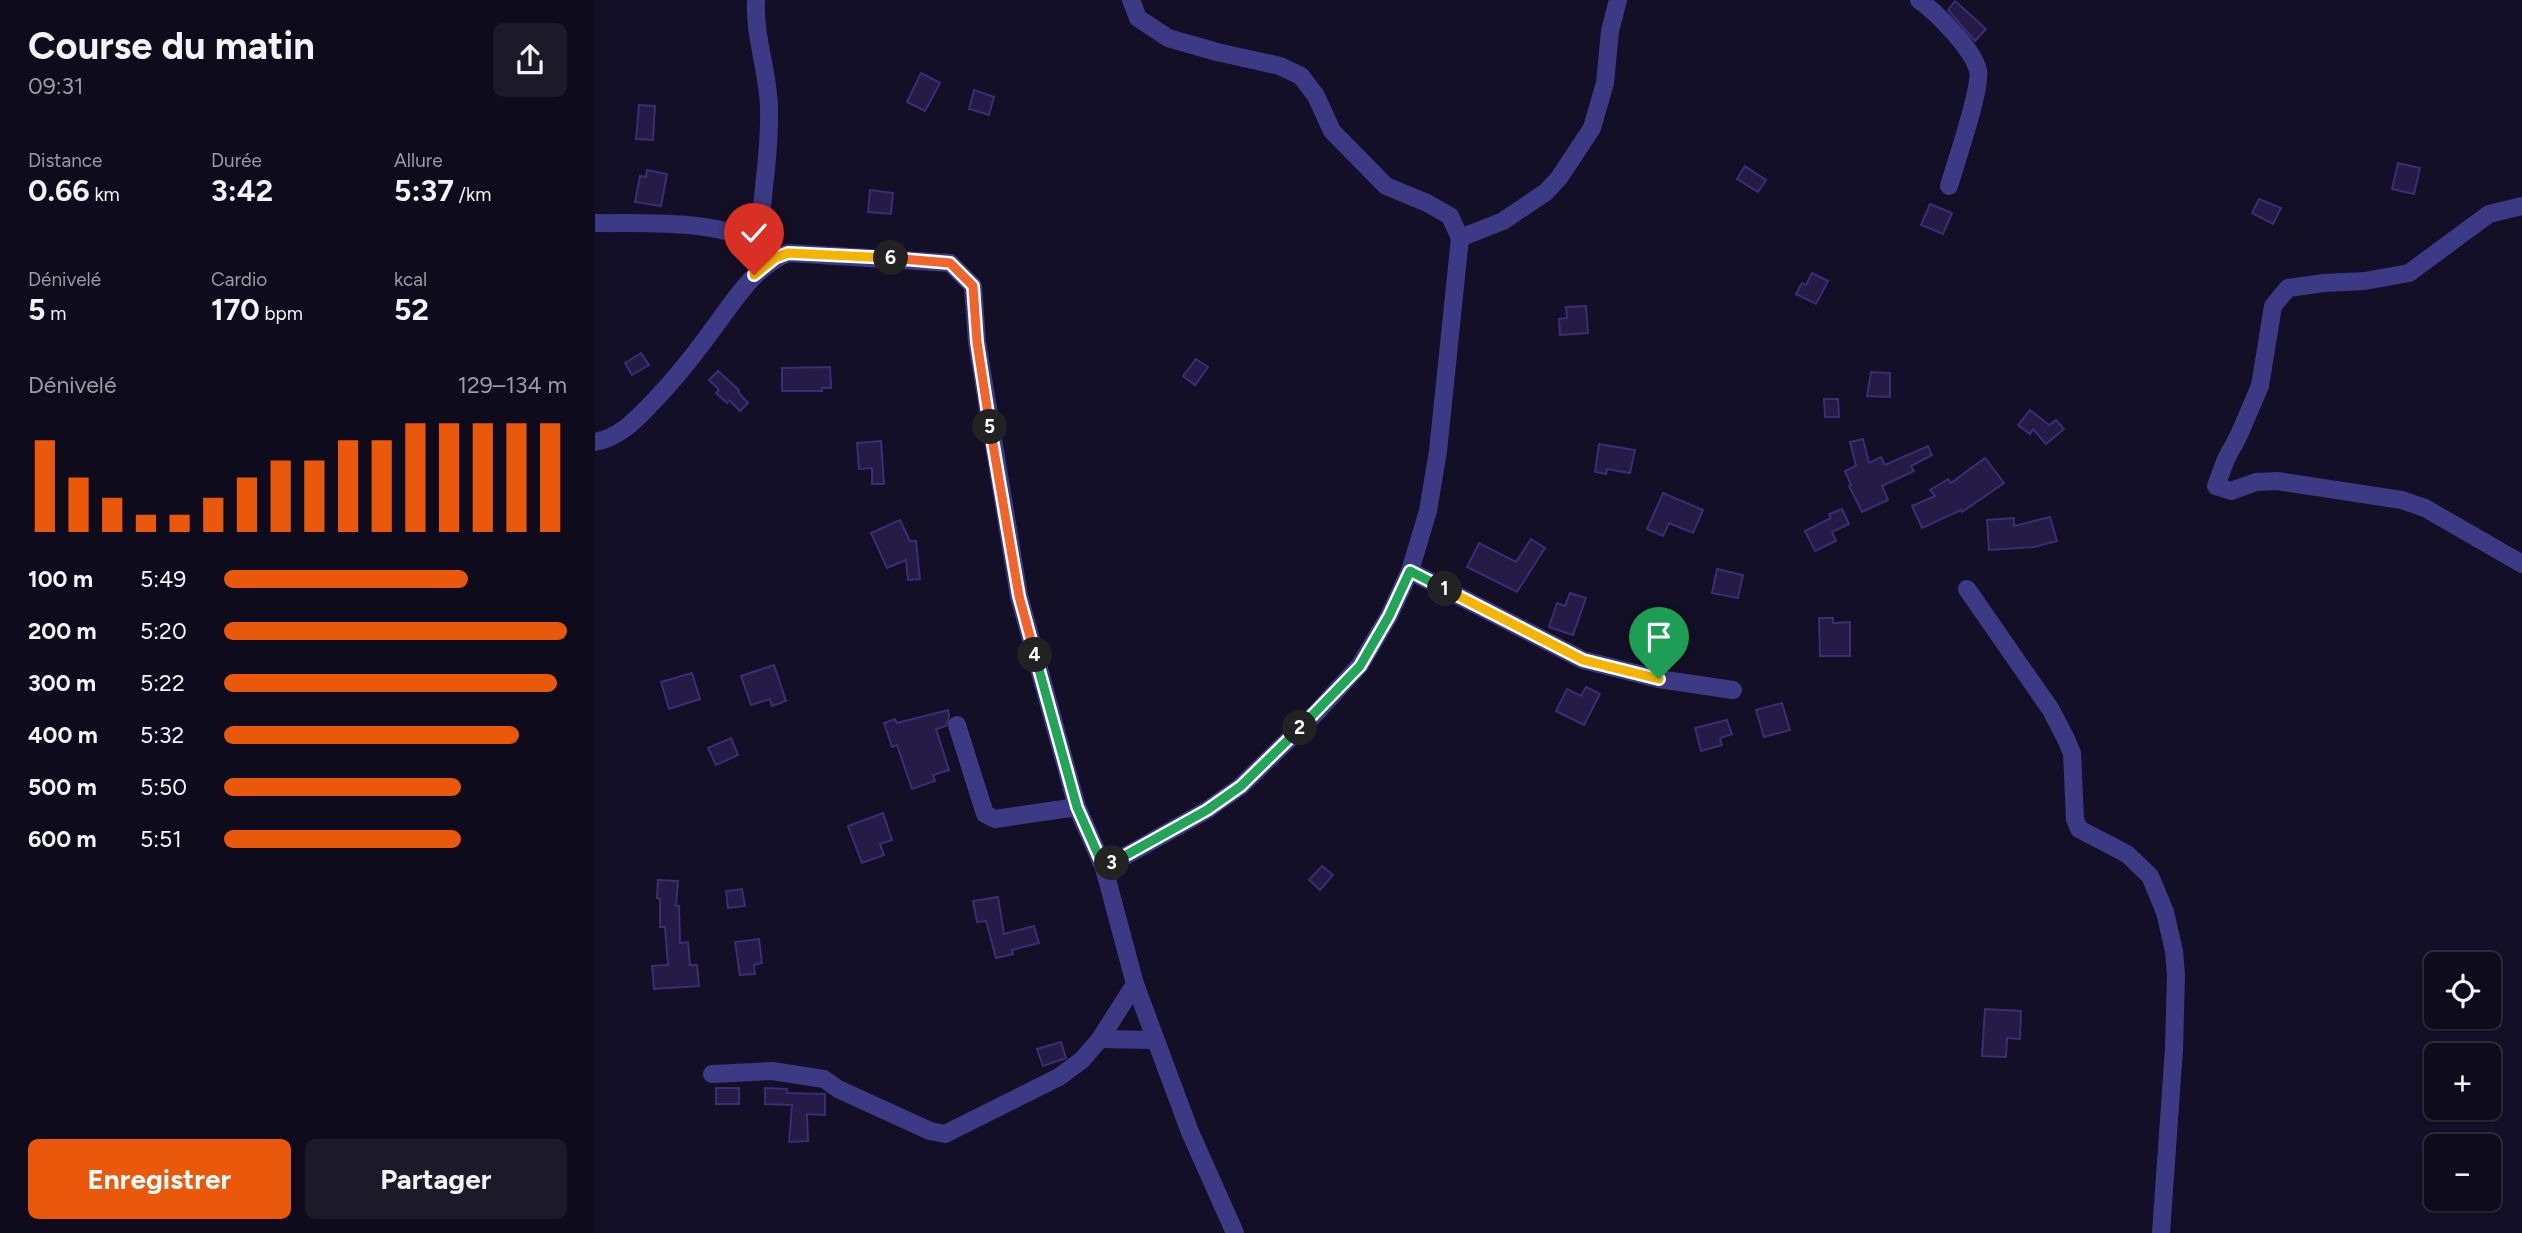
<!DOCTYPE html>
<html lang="fr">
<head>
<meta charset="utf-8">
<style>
	body { margin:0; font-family:Figtree,sans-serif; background:#1c1929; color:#f1f3f6; height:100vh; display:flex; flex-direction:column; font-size:26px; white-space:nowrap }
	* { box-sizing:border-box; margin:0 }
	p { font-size:23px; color:#9b9ba3 }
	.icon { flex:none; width:38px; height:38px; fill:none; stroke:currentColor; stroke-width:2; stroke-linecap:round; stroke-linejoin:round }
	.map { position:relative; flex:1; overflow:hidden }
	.panel { display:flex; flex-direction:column; background:#0e0b1c; width:595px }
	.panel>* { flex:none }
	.controls { position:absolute; left:1829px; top:952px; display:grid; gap:14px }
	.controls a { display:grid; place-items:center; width:77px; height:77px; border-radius:10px; background:#0e0b1c; box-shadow:0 2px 5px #0004,0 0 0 2px #2e2b3b; font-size:35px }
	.pin { position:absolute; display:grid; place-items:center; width:60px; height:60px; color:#fff; margin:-72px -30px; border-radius:50% 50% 50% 0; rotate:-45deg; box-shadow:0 0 7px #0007 }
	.pin .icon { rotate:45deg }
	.km { position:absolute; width:35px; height:35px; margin:-18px; border-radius:50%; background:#222; color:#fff; font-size:19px; line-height:35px; text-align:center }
	.round { display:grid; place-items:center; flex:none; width:74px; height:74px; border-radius:10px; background:#1c1929 }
	.summary { display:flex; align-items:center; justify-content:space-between; height:119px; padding:0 28px }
	h1 { font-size:38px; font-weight:700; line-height:52px }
	.figures { display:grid; grid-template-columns:repeat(3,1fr); gap:10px; height:119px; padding:7px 28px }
	.figures div { display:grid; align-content:center }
	.figures b { font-size:30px; font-weight:700 }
	.figures small { font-size:19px; font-weight:400 }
	.figures p { font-size:19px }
	.chart { height:196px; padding:14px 28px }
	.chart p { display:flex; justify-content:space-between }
	.chart svg { width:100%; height:126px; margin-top:7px; stroke:#ea580c; stroke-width:6 }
	.primary-button { display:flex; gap:14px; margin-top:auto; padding:14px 28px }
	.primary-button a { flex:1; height:80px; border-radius:10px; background:#ea580c; color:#fff; font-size:28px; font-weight:700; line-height:80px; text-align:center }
	.primary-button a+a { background:#1c1929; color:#f1f3f6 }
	ul { padding:0 28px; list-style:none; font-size:23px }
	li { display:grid; grid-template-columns:112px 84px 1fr; align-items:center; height:52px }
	li i { height:18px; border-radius:9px; background:#ea580c }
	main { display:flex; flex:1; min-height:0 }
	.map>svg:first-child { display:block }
</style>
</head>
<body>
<main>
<section class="panel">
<div class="summary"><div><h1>Course du matin</h1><p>09:31</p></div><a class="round"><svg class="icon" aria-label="share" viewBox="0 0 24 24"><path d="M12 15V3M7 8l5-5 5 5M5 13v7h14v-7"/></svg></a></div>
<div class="figures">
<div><p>Distance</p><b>0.66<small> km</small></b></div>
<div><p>Durée</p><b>3:42</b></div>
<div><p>Allure</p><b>5:37<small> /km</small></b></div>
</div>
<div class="figures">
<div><p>Dénivelé</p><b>5<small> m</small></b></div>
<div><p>Cardio</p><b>170<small> bpm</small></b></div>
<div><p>kcal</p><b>52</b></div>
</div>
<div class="chart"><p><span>Dénivelé</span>129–134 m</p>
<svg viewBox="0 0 160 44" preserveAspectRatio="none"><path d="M5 44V12M15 44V25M25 44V32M35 44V38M45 44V38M55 44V32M65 44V25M75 44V19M85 44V19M95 44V12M105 44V12M115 44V6M125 44V6M135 44V6M145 44V6M155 44V6"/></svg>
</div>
<ul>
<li><b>100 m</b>5:49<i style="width:71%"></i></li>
<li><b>200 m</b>5:20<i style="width:100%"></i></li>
<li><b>300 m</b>5:22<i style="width:97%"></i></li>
<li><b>400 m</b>5:32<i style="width:86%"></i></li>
<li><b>500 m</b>5:50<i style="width:69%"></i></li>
<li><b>600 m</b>5:51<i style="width:69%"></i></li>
</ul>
<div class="primary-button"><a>Enregistrer</a><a>Partager</a></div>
</section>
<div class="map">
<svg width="1927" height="1233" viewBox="0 0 1927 1233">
	<rect width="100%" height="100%" fill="#130f26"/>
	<g fill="#241b47" stroke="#3b2d73" stroke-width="2">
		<polygon points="1360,1 1391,29 1380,41 1353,10"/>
		<polygon points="326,73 345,83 330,111 312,102"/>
		<polygon points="379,90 399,97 394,115 374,109"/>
		<polygon points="44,105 60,106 58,140 41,139"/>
		<polygon points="1803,163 1825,168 1819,194 1797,189"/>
		<polygon points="1150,166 1171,180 1163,192 1142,179"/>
		<polygon points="52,170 72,174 66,206 40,202 45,176 51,177"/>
		<polygon points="275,190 298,193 296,214 273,212"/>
		<polygon points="1664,199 1686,208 1678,224 1657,213"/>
		<polygon points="1335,204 1357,213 1348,234 1326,225"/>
		<polygon points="1217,273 1233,281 1221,304 1201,294 1207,283 1211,285"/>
		<polygon points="991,306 993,333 965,335 964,319 972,318 971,307"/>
		<polygon points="46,353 54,365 37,375 30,363"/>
		<polygon points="601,359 613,367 600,385 588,376"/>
		<polygon points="235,367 236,388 227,388 227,391 187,391 187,368"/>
		<polygon points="123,371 144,390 143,392 153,403 145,411 134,400 132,403 121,393 124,390 114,380"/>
		<polygon points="1276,372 1295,373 1295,397 1272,396"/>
		<polygon points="1229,399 1243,399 1244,417 1230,417"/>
		<polygon points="1435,410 1454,425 1461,420 1469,429 1451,444 1438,429 1435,434 1423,425"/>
		<polygon points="1268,439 1274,463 1286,457 1290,465 1333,446 1337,455 1316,466 1319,471 1287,486 1293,500 1267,512 1254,486 1256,485 1250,471 1261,466 1255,442"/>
		<polygon points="286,441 289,484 277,484 277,468 264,469 262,443"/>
		<polygon points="1004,444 1040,450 1035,473 1012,469 1011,474 1000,472"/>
		<polygon points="1390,458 1409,483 1367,512 1366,510 1327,528 1317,506 1340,496 1335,490 1353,479 1356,483"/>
		<polygon points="1068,493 1108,510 1098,533 1074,523 1068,536 1052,529"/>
		<polygon points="1247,509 1254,524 1237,532 1241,541 1220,551 1210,531 1236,518 1234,514"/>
		<polygon points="1455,517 1462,541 1439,547 1394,550 1392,520 1419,518 1419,526"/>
		<polygon points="305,520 315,541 321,541 325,579 313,580 311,560 292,568 276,533"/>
		<polygon points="936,539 950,548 922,592 872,567 884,543 921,562"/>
		<polygon points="1122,569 1148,575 1143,598 1117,593"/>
		<polygon points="975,593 991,598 978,635 954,627 962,603 970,606"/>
		<polygon points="1224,618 1238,618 1238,623 1255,622 1255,656 1225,656"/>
		<polygon points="179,665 191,701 177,706 175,699 156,705 146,676"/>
		<polygon points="97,673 105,699 74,709 66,682"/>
		<polygon points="991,687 1005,694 989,725 961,711 972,689 986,696"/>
		<polygon points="1187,703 1195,730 1169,737 1161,710"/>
		<polygon points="353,710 354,717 351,726 341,729 354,770 338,775 340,781 317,789 302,745 297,747 289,723 300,719 302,723"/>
		<polygon points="1132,720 1137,734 1125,738 1127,745 1106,751 1100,728"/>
		<polygon points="136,738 143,755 121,765 113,748"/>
		<polygon points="288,813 297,840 285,844 289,855 267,863 253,826"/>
		<polygon points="727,866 738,875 725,890 714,880"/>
		<polygon points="63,880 83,881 81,906 84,906 85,943 93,942 95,965 102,965 104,986 59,989 57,966 73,965 70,927 65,927 65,899 62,898"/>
		<polygon points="147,889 150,906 133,908 131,891"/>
		<polygon points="403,897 409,934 439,926 444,943 417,950 418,954 401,958 391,921 382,922 378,901"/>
		<polygon points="164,939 167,963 159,965 160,974 145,975 140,942"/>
		<polygon points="1390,1009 1426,1011 1425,1039 1412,1038 1411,1057 1387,1056"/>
		<polygon points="466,1042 471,1058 448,1066 442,1049"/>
		<rect x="121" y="1088" width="23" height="16"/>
		<polygon points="170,1088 192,1089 192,1093 230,1094 230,1115 212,1114 213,1141 194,1142 197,1105 170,1104"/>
	</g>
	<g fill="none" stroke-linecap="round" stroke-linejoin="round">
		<g stroke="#3d3a85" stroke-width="18">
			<path d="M161,0c-2,36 12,71 13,107 1,45 -7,91 -11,136"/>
			<polyline points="536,0 543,18 573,38 622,52 685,66 706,76 721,96 737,131 791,186 832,203 855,216 865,238"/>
			<path d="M1324,0c18,13 53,48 59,70 4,17 -23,95 -29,116"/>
			<polyline points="1927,206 1894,214 1814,273 1770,281 1729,283 1693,288 1678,306 1665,386 1643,437 1631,459 1621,486 1636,491 1661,482 1682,481 1807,500 1830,508 1927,564"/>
			<path d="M0,223c45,1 135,-5 169,26"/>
			<path d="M0,442c22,-4 38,-19 53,-35 23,-23 43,-48 62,-74 23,-30 42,-65 78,-80l162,10 23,23 4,56 42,254 58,211 27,61 31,116 55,148 45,101"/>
			<polyline points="815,571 988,660 1064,679 1138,690"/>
			<polyline points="1372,589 1456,710 1471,739 1477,753 1480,819 1484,829 1532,854 1555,876 1570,912 1579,951 1581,975 1579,1049 1566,1233"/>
			<polyline points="362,725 390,814 400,819 482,807"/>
			<polyline points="509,868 612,810 646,786 722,712 765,665 794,616 815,571 833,511 843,451 865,238 908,221 951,192 964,178 997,128 1010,83 1015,31 1023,0"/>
			<polyline points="505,1039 560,1040"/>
			<polyline points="117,1074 177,1071 229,1079 243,1089 335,1131 350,1134 464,1077 487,1060 505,1039 540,984"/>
		</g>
	</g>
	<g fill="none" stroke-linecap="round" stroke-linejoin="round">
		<defs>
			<polyline id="split-1" points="850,589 988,660 1064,679"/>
			<polyline id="split-2" points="705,728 765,666 794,616 815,571 850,589"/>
			<polyline id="split-3" points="517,863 612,810 646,786 705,728"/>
			<polyline id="split-4" points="440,655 482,807 509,868 517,863"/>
			<polyline id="split-5" points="395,427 424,596 440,655"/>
			<polyline id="split-6" points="296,258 355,263 378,286 382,342 395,427"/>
			<polyline id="split-7" points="159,275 180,258 193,253 296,258"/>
		</defs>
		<use href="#split-1" stroke="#fff" stroke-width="14"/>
		<use href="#split-2" stroke="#fff" stroke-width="14"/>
		<use href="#split-3" stroke="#fff" stroke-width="14"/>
		<use href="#split-4" stroke="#fff" stroke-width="14"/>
		<use href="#split-5" stroke="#fff" stroke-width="14"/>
		<use href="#split-6" stroke="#fff" stroke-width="14"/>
		<use href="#split-7" stroke="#fff" stroke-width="14"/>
		<use href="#split-1" stroke="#f5b400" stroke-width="9"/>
		<use href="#split-2" stroke="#22a559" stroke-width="9"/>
		<use href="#split-3" stroke="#22a559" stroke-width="9"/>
		<use href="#split-4" stroke="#22a559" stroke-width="9"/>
		<use href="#split-5" stroke="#f0652b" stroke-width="9"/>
		<use href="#split-6" stroke="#f0652b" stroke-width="9"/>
		<use href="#split-7" stroke="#f5b400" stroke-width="9"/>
	</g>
</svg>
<div class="controls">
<a><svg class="icon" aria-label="locate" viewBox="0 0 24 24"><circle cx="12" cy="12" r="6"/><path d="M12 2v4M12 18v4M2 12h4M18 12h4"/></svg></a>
<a>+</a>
<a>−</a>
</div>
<div class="pin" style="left:1064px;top:679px;background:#1e9e55"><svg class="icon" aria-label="arrive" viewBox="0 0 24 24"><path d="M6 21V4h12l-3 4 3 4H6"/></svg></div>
<div class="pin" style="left:159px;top:275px;background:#d93025"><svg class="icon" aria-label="check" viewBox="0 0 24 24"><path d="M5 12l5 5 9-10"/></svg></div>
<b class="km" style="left:850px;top:589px">1</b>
<b class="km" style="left:705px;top:728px">2</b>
<b class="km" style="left:517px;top:863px">3</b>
<b class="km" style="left:440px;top:655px">4</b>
<b class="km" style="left:395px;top:427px">5</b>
<b class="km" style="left:296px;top:258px">6</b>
</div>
</main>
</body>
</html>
